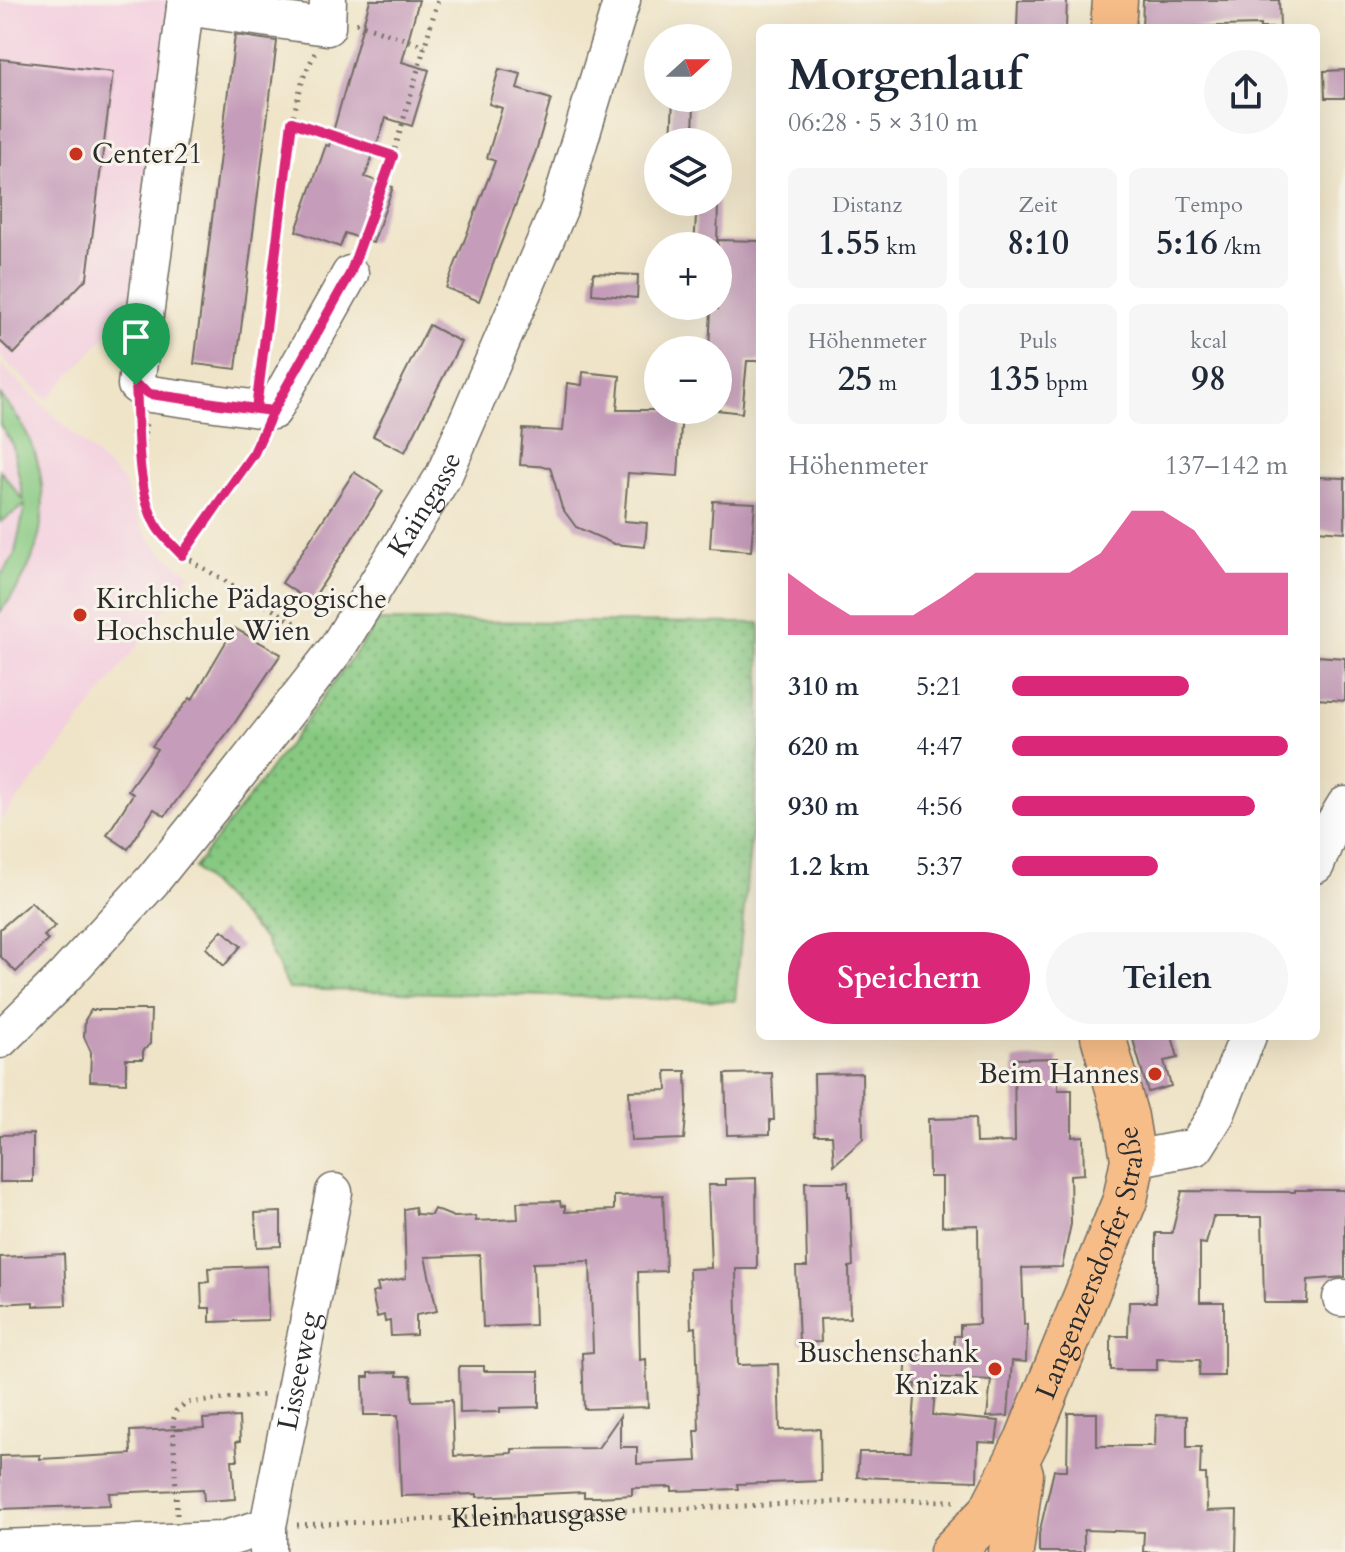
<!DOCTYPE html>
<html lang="de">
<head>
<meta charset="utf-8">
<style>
	body { margin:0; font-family:Cardo,serif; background:#f6f6f7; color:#1f2937; height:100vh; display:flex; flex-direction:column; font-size:30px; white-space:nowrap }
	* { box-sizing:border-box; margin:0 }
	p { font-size:26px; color:#747a83 }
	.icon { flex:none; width:44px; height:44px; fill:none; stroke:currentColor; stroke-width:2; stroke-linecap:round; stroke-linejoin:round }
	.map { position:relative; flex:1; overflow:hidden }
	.drawer { position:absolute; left:756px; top:24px; width:564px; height:1016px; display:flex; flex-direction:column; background:#fff; border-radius:12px; box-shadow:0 8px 32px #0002 }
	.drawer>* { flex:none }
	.needle { width:52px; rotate:69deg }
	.tools { position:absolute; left:644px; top:24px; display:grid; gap:16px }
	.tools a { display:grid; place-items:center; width:88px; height:88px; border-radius:50%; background:#fff; box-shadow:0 8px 32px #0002; font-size:40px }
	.pin { position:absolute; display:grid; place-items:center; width:68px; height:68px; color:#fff; margin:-82px -34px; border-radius:50% 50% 50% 0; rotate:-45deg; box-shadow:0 0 8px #0007 }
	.pin .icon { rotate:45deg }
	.round { display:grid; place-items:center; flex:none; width:84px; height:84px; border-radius:42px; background:#f6f6f7 }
	.head { display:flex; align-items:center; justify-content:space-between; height:136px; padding:0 32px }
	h1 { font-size:44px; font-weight:600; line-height:60px }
	.metrics { display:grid; grid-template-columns:repeat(3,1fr); gap:12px; height:136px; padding:8px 32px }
	.metrics div { display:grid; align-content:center; border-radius:12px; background:#f6f6f7; text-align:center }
	.metrics b { font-size:34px; font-weight:600 }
	.metrics small { font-size:22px; font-weight:400 }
	.metrics p { font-size:22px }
	.chart { height:224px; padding:16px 32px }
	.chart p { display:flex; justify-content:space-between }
	.chart svg { width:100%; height:144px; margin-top:8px; fill:#db2777; opacity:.7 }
	.primary-button { display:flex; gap:16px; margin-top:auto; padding:16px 32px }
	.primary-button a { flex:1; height:92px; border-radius:48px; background:#db2777; color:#fff; font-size:32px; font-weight:600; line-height:92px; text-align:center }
	.primary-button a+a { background:#f6f6f7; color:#1f2937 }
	ul { padding:0 32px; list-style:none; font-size:26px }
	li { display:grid; grid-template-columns:128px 96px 1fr; align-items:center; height:60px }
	li i { height:20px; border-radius:10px; background:#db2777 }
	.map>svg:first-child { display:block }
</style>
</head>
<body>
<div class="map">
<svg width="1345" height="1552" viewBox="0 0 1345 1552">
	<defs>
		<pattern id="grass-dots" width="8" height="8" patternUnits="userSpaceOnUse" patternTransform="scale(2)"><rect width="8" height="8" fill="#87c981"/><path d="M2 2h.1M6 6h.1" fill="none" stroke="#6fa36a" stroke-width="1.8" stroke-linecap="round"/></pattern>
	</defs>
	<rect width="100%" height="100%" fill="#f7f3e8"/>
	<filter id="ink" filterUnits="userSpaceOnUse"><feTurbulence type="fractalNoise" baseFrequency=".0125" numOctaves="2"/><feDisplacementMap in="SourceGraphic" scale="16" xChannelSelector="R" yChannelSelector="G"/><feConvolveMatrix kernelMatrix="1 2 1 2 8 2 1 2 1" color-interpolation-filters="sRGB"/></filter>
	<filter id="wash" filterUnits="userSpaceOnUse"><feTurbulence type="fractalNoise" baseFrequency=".006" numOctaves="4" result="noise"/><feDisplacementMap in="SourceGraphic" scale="32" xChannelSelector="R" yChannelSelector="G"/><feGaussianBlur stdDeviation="1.8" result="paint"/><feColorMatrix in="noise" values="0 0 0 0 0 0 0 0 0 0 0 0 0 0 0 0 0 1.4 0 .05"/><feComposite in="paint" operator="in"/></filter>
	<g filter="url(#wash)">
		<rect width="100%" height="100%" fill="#efe4c8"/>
		<g fill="#f3cfdf">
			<polygon points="0,0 173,0 132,308 47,400 0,356"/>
			<polygon points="0,364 124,482 136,516 147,536 161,552 191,575 58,750 0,821"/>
		</g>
		<polygon fill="url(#grass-dots)" stroke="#597a56" stroke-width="2" points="379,621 760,623 760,745 735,1001 288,989 265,940 194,868 263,779"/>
		<path fill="#87c981" stroke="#597a56" stroke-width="2" d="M0,395c59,65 55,151 0,217v-36l14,-19 11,-52 -25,17v-52l24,31 -12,-58 -12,-18z"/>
		<g id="blocks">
			<g fill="#c59cb9">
				<polygon points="370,0 419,0 402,62 429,70 412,126 386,118 365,177 393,187 373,243 345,233 340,247 296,231 326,145 329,146"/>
				<polygon points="1018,0 1067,0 1066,28 1017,28"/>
				<polygon points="1143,0 1279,0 1280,28 1260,28 1260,25 1142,28"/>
				<polygon points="235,35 277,41 236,369 194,364"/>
				<polygon points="0,59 113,72 87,278 14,354 0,341"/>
				<polygon points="499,69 521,74 517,89 551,99 536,151 479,301 446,288 495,161 487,158 502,108 489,104"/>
				<polygon points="1345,70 1345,98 1325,98 1324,71"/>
				<polygon points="673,98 694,98 693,142 671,142"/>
				<polygon points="697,202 718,202 717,246 694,246"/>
				<polygon points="718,240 760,241 760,361 747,361 742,413 718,410 718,350 709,350 711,309 718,309"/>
				<polygon points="593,273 638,275 637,298 592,294"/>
				<polygon points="429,325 461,342 405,452 373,436"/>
				<polygon points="583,372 620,376 617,410 682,410 678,476 628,473 624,521 647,523 645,547 614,544 576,527 562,508 550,467 520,465 523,429 563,431 567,383 582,385"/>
				<polygon points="354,472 383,491 311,602 282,583"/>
				<polygon points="1316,477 1345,478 1345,532 1316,530"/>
				<polygon points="713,501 755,503 751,551 710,548"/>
				<polygon points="234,628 281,654 236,721 165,816 154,809 128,849 107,835 133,794 128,790 157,749 152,746 190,698 192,700"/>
				<polygon points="1316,656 1345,658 1345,701 1316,699"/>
				<polygon points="31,902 55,926 44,936 48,940 16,972 0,956 0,929"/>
				<polygon points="222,930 241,946 224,966 206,948"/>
				<polygon points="91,1010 151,1010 150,1044 143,1051 143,1059 126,1059 126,1083 90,1081 91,1052 84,1037 85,1020"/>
				<polygon points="1132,1036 1172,1036 1178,1058 1164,1061 1171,1086 1148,1092"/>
				<polygon points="1058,1058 1058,1090 1072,1090 1072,1137 1083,1136 1084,1174 1070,1175 1071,1224 1062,1267 1022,1268 1024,1325 1027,1324 1026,1362 1012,1361 1008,1416 987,1417 991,1380 936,1377 933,1415 999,1421 996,1443 978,1442 977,1481 857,1477 859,1452 911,1452 916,1384 905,1384 907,1352 955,1355 954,1336 960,1336 960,1325 979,1324 978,1225 942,1226 942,1177 929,1177 928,1119 975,1118 976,1143 1015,1142 1014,1059"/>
				<polygon points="666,1071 686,1071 687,1105 684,1139 631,1141 629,1091 667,1090"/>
				<polygon points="772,1073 774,1120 770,1120 770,1134 727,1135 725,1074"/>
				<polygon points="862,1073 863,1139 834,1165 832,1135 815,1135 814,1074"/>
				<polygon points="33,1134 33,1182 0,1182 0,1135"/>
				<polygon points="756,1178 757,1269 736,1269 738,1365 778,1364 780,1430 820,1429 821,1481 737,1484 738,1489 672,1491 672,1487 632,1488 632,1495 598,1497 584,1497 584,1492 477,1497 477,1494 401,1496 398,1415 364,1415 363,1377 369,1377 369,1373 397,1372 397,1376 411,1376 412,1401 452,1400 454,1456 512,1453 512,1449 598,1448 620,1416 620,1447 637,1447 637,1464 697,1461 695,1431 699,1431 696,1327 691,1328 689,1269 711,1268 708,1185 726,1185 726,1179"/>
				<polygon points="805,1182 848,1182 848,1197 850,1197 853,1266 849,1267 850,1318 820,1319 821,1342 799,1343 796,1267 807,1267"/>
				<polygon points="1295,1190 1345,1190 1345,1277 1308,1280 1307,1303 1264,1303 1262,1217 1213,1217 1206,1244 1200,1243 1200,1302 1224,1302 1224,1376 1199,1376 1200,1360 1157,1359 1157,1370 1111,1370 1111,1336 1128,1336 1129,1302 1156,1302 1156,1233 1172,1233 1182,1191 1295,1192"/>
				<polygon points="663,1195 666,1271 638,1272 640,1360 646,1359 648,1407 584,1409 582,1353 593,1352 590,1261 533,1263 535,1325 483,1327 480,1255 425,1257 437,1311 416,1315 416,1335 391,1336 390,1321 385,1322 384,1315 377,1317 372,1293 379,1291 377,1284 406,1278 404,1209 415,1207 416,1214 431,1215 434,1209 454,1217 476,1216 476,1221 518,1219 517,1202 560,1201 561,1206 565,1206 565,1212 614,1210 614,1196"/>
				<polygon points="281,1212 281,1246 257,1247 255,1213"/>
				<polygon points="64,1254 66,1305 33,1306 33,1302 0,1304 0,1257"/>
				<polygon points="267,1266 268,1320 210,1322 210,1308 202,1308 201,1283 209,1282 208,1268"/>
				<polygon points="459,1366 484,1366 484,1371 539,1371 539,1407 500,1408 500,1412 460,1413"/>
				<polygon points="1068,1413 1097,1413 1097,1446 1155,1446 1156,1415 1187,1416 1187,1447 1201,1447 1200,1474 1206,1474 1207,1511 1237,1510 1236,1552 1143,1552 1144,1532 1084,1530 1084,1552 1039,1552 1039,1534 1054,1470 1067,1470"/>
				<polygon points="239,1417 240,1441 236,1442 238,1460 232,1460 235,1499 204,1501 203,1489 109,1493 110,1505 0,1509 0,1456 40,1455 40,1459 131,1454 130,1431 204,1428 203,1419"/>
			</g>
		</g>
	</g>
	<g filter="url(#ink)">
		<use href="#blocks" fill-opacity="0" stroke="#706c62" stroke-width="2"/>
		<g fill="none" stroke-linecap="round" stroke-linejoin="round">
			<defs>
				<g id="minor">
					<polyline points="186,0 136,385 150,394 273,411 350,274"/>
					<polyline points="185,7 327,27 328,0"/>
					<polyline points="1316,865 1330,830 1345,805"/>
					<path id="s2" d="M0,1040l63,-62 89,-97 83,-103 102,-130 107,-173 115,-266 63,-209"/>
					<polyline points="1133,1159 1196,1147 1216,1115 1248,1036"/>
					<polyline points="1341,1298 1345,1298"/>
					<polyline points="0,1548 222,1540 268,1526"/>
					<path id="s3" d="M268,1552v-26l66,-334"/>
				</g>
				<g id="major">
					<polyline points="1113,28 1115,0"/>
					<path id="s4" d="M952,1552l38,-39 37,-73 98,-240 8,-41 -7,-42 -23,-81"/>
					<polyline points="1011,1552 1021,1474"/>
				</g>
			</defs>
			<use href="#minor" stroke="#706c62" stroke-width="39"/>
			<use href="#major" stroke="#706c62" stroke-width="47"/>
			<g stroke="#706c62" stroke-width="5" stroke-dasharray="2 6" stroke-linecap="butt">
				<polyline points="356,23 425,46"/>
				<polyline points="292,122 393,156"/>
				<polyline points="360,247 393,156 438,0"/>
				<polyline points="261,369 288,137 303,78 315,53"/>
				<polyline points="138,421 140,451"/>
				<polyline points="141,465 147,503 157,529 182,555 312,633"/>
				<polyline points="141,466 146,422"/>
				<polyline points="182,555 254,453 261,437"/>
				<polyline points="177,1515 173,1421 176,1411 186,1403 266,1395"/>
				<path id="s1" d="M297,1525l586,-25 71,1"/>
			</g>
			<use href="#minor" stroke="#fff" stroke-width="36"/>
			<use href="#major" stroke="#f7bd88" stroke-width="44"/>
		</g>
	</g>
	<g fill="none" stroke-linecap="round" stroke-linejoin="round" filter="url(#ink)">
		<defs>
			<path id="route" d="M136,385c3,43 -1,104 21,142 6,10 17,19 25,28l72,-102 19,-42 -17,-2 36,-287 101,34 -43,118 -77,137 -17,-2 -106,-15 -14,-9"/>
		</defs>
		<use href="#route" stroke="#fff" stroke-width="16"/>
		<use href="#route" stroke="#db2777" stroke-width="10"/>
	</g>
	<g fill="#c8321e" stroke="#f7f3e8" stroke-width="3">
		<circle cx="76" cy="154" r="8"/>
		<circle cx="80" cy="615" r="8"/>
		<circle cx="1155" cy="1074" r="8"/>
		<circle cx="995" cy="1369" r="8"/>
	</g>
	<g text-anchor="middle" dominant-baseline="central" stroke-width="6" stroke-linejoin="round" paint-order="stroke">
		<g font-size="28" fill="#2b2b2b" stroke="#f7f3e8" text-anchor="start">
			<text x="92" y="154">Center21</text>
			<text x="96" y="599">Kirchliche Pädagogische<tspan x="96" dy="32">Hochschule Wien</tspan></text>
			<text x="1139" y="1074" text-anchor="end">Beim Hannes</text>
			<text x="979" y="1353" text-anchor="end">Buschenschank<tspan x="979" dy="32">Knizak</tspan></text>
		</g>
		<g font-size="28" fill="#2b2b2b" stroke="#f7f3e8">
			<text stroke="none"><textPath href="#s2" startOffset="686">Kaingasse</textPath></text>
			<text stroke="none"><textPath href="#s4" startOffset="326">Langenzersdorfer Straße</textPath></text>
			<text stroke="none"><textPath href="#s3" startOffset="184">Lisseeweg</textPath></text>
			<text stroke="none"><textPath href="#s1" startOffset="242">Kleinhausgasse</textPath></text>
		</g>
	</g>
</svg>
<div class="tools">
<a><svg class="needle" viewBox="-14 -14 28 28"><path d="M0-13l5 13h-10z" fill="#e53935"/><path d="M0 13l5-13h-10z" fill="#747a83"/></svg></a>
<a><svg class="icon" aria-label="layers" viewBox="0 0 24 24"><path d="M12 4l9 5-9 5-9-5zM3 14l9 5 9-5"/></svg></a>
<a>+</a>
<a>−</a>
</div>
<div class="pin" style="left:136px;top:385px;background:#1e9e55"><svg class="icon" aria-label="arrive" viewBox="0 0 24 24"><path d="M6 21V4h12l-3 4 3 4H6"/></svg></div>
<section class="drawer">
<div class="head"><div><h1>Morgenlauf</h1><p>06:28 · 5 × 310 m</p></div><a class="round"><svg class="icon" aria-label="share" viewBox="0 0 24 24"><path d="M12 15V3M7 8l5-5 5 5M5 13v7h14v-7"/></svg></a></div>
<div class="metrics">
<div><p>Distanz</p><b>1.55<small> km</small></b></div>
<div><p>Zeit</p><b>8:10</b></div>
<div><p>Tempo</p><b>5:16<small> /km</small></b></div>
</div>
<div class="metrics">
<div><p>Höhenmeter</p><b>25<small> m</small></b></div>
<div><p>Puls</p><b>135<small> bpm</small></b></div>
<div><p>kcal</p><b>98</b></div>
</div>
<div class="chart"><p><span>Höhenmeter</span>137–142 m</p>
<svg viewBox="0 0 160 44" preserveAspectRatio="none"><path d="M0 44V25L10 32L20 38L30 38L40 38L50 32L60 25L70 25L80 25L90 25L100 19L110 6L120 6L130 12L140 25L150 25L160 25V44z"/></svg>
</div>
<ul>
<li><b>310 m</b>5:21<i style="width:64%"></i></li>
<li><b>620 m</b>4:47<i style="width:100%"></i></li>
<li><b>930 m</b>4:56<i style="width:88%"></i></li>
<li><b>1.2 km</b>5:37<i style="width:53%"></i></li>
</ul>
<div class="primary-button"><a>Speichern</a><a>Teilen</a></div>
</section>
</div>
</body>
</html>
